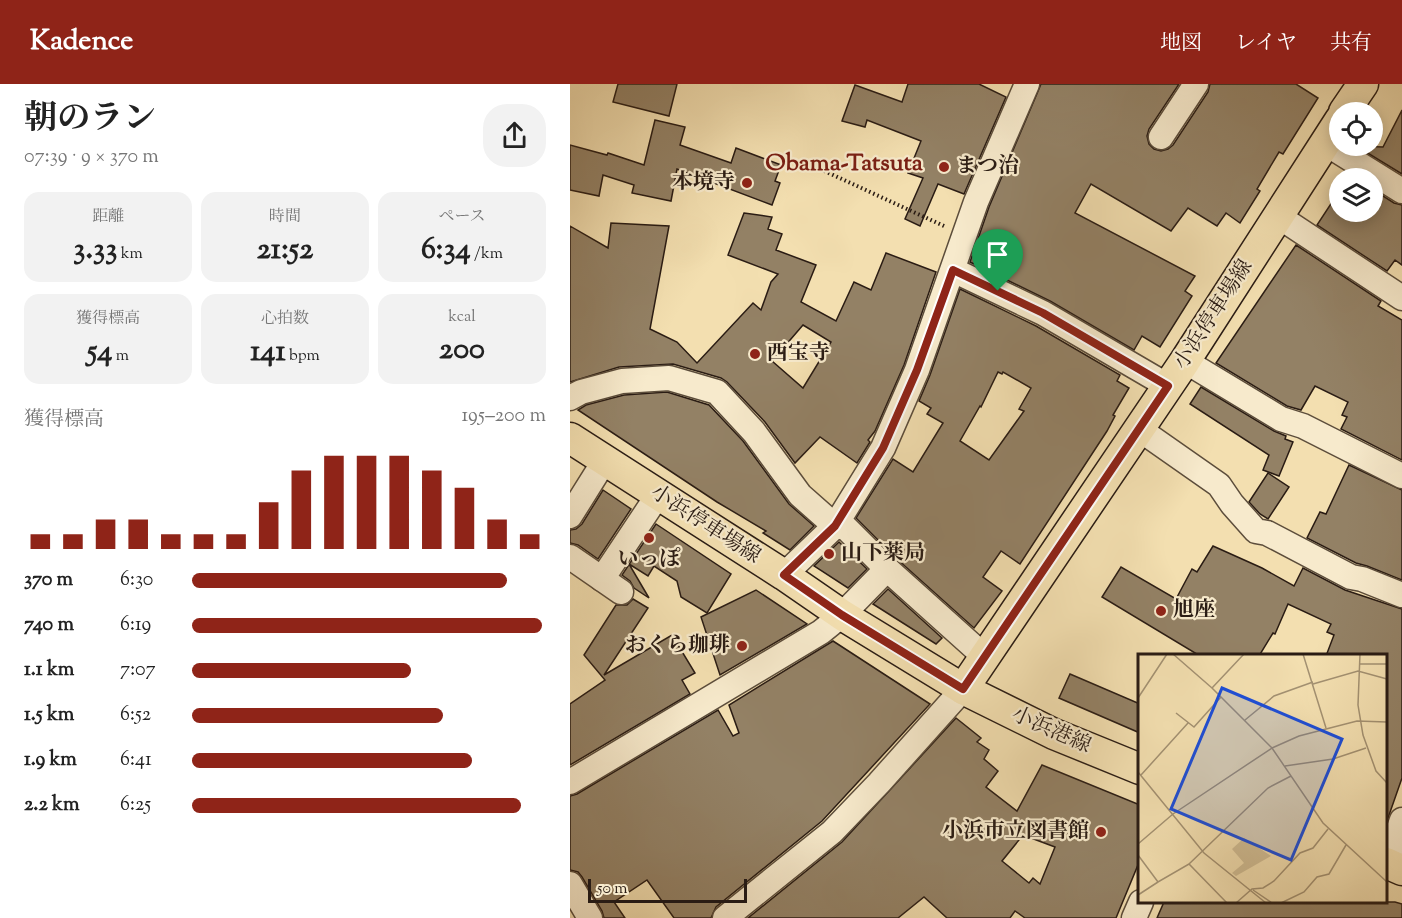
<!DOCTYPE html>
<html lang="ja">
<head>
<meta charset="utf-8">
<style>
	body { margin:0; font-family:"Sorts Mill Goudy","Noto Serif JP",serif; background:#f2f2f2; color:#222; height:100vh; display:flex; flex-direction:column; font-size:22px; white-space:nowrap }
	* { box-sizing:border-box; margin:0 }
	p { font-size:20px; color:#767676 }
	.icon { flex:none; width:33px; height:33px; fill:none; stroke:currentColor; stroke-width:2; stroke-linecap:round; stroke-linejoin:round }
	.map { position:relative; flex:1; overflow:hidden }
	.sheet { display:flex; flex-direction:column; background:#fff; width:570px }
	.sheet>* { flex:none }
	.tools { position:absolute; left:759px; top:18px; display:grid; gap:12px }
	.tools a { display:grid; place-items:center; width:54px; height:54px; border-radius:50%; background:#fff; box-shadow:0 3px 15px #0003; font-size:30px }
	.scale { position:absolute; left:18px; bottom:15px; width:159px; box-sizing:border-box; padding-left:6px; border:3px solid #2a1c14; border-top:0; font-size:16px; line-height:21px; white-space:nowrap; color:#2a1c14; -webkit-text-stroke:4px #f7eacc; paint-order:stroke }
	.pin { position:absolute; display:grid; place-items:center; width:51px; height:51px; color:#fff; margin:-62px -26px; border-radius:50% 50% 50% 0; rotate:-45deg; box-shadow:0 0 6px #0007 }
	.pin .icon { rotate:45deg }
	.round { display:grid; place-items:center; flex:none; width:63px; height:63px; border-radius:24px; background:#f2f2f2 }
	.headline { display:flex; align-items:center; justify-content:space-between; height:102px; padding:0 24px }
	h1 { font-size:33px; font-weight:700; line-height:45px }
	.figures { display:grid; grid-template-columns:repeat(3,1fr); gap:9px; height:102px; padding:6px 24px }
	.figures div { display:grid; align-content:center; border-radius:15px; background:#f2f2f2; text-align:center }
	.figures b { font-size:30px; font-weight:700 }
	.figures small { font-size:16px; font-weight:400 }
	.figures p { font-size:16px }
	.chart { height:168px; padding:12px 24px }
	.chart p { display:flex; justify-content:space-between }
	.chart svg { width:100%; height:108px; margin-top:6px; stroke:#8f2418; stroke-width:6 }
	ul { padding:0 24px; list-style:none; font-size:20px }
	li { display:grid; grid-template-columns:96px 72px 1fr; align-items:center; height:45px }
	li i { height:15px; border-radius:8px; background:#8f2418 }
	header { display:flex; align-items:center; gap:36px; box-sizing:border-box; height:84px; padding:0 30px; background:#8f2418; color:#fff }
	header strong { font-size:28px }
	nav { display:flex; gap:33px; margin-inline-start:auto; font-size:21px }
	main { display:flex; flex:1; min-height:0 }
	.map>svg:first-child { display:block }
</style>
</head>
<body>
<header>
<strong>Kadence</strong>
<nav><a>地図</a><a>レイヤ</a><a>共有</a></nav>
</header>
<main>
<section class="sheet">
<div class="headline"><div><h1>朝のラン</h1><p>07:39 · 9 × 370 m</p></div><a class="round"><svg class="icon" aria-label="share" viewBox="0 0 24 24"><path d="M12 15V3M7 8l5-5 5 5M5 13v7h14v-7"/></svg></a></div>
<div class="figures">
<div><p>距離</p><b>3.33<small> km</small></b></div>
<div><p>時間</p><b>21:52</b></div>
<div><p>ペース</p><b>6:34<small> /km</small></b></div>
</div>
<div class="figures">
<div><p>獲得標高</p><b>54<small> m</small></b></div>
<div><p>心拍数</p><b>141<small> bpm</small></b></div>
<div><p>kcal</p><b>200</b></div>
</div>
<div class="chart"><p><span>獲得標高</span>195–200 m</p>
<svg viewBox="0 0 160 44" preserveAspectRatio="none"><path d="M5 44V38M15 44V38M25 44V32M35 44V32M45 44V38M55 44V38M65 44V38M75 44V25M85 44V12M95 44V6M105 44V6M115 44V6M125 44V12M135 44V19M145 44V32M155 44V38"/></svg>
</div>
<ul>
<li><b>370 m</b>6:30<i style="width:89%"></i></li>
<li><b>740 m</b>6:19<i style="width:99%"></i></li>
<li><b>1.1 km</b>7:07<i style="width:62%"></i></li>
<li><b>1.5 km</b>6:52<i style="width:71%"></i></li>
<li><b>1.9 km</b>6:41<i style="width:79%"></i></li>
<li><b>2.2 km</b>6:25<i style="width:93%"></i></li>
</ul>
</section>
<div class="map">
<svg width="832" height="834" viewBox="0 0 832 834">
	<rect width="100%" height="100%" fill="#f3dfb0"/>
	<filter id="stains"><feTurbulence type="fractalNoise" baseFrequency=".00333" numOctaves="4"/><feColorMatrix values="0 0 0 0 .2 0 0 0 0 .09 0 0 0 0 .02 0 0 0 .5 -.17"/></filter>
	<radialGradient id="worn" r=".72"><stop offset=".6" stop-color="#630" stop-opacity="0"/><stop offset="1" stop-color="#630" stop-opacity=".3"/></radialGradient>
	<g fill="#938165" stroke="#2a1c14" stroke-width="1.5" fill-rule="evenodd">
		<polygon points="48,0 107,0 99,32 43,18"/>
		<polygon points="338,0 409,0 436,13 394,110 368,100 350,142 335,135 353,94 338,89 351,57 297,36 295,43 272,37 285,1 332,18"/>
		<polygon points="471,0 609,0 579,45 577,52 579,60 584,65 591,67 598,65 603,61 638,8 640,0 726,0 748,14 713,70 709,68 687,105 690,107 670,139 656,129 647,142 618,124 601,147 521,100 505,129 625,192 615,207 622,212 590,263 572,252 564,266 480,217 400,178 419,123"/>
		<polygon points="832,26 832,90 786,62 813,63"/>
		<polygon points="85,36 115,43 110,61 161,79 166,64 211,81 205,97 210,99 202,121 107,85 101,117 62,109 64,101 33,91 29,112 0,106 0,61 37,71 38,69 74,81"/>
		<polygon points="802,105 824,119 832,121 832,181 825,176 817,187 747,141 770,106 770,128 802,128"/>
		<path d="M174,129l28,4 -4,12 14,5 -6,16 40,15 -15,37 35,19 18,-39 17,8 15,-37 50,19 -32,93 -29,66 -7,9 2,2 -13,21 -37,-26 -25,26 -30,-41 -38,-40 -6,-4 -48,-14 -54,3 -49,15v-156l38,22 3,-25 58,3 -19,103 27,13 20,21 56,-60 8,7 10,-28 7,-8 -50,-19zM233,241l28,17 -28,46 -31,-27z"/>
		<polygon points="726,161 811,217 808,222 832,236 832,376 771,345 777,333 772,331 778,318 745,302 731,326 717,322 646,279"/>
		<path d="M390,205l76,37 84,49 -3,6 12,7 -16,27 2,1 -8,15 -87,133 -19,-13 -18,26 19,14 -28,37 -77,-69 -41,-41 37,-59 20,13 30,-49 -16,-9 4,-6 -12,-7 11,-26zM428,288l4,2 1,-2 28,16 -12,21 5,2 -35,49 -29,-19 20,-35 1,1z"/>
		<polygon points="631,303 704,347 716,352 715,355 723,358 709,392 693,386 699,371 620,320"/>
		<polygon points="97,308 139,321 173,357 219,420 244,442 220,466 193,449 196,447 147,418 8,326 16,321 54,311"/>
		<polygon points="779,381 832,406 832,496 797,482 786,479 737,454 750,428 756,430"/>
		<polygon points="698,389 719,403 698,435 690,430 679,418"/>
		<polygon points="33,406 61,425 28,475 8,461 0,459 0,446 6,445 12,440"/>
		<polygon points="86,440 161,490 137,529 111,513 107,497 84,482 78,492 59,480 79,514 64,504 60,497 52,491"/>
		<polygon points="269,458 297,485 278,504 244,482"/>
		<polygon points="643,462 692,484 724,502 733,484 775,506 832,525 832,694 818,734 816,734 816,572 756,572 764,551 757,548 761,540 718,520 705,550 703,549 689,572 630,572 532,513 551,483 606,515 622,485 627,488"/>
		<polygon points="318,505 372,554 366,560 303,520"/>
		<polygon points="186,506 237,540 150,591 131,533"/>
		<polygon points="63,515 78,524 34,591 102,551 125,589 112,596 120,610 0,681 0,620 35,596 14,571 46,521 57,521"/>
		<polygon points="263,557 360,620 252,737 146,823 141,834 104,834 77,796 44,818 55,834 34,834 32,827 12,793 8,788 0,786 0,712 7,710 148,626 163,652 169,649 159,621"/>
		<polygon points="500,590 570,620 570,649 489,614"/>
		<path d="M386,634l25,20 -4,4 12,8 -5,9 14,12 -12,16 31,24 25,-46 98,40v55l-24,58h-91l-10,-7 -5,7h-63l-23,-21 -26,21h-150l94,-76zM453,751l32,12 -15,37 -7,-6 -4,5 -27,-22z"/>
		<polygon points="594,818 825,818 832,820 832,834 587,834"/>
	</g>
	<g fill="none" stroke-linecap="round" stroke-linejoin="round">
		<defs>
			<g id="minor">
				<polyline points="591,53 626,0"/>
				<polyline points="755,59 832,107"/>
				<polyline points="708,132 832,214"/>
				<polyline points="383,186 473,229 598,302"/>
				<polyline points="615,277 711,335 733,342 832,392"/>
				<polyline points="0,314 11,308 52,297 99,294 147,308 184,348 230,411 265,442 276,444 317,485 415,573"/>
				<polyline points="569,345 649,401 662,420 686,447 697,449 781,493 792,495 832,511"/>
				<polyline points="0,432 35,376"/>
				<polyline points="0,473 51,508"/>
				<polyline points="214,491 265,442 313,364 347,286 406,118 457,0"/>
				<polyline points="32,495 88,411"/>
				<polyline points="0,698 251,548 272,531 317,485"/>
				<polyline points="817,779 832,736"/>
				<polyline points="0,800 20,834"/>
				<polyline points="155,834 262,748 309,699 393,605"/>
				<polyline points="564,834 571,818"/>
			</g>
			<g id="major">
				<polyline points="774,28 793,0"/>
				<polyline points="0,354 214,491 272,531 393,605 484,650 570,685"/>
				<polyline points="393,605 615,277 770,36"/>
				<polyline points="816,779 832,786"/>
			</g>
		</defs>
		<use href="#minor" stroke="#5c4d3b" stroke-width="27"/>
		<use href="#major" stroke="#2a1c14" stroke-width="33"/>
		<polyline stroke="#2a1c14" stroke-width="4" stroke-dasharray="1.5 3" stroke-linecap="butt" points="250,85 374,142"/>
		<use href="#minor" stroke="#f7eacc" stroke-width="24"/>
		<use href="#major" stroke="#f3dfb0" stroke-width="30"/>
	</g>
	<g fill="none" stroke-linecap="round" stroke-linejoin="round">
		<defs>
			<polygon id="route" points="383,186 473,229 598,302 393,605 272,531 214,491 265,442 313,364 347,286"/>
		</defs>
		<use href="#route" stroke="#fff" stroke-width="12"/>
		<use href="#route" stroke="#8f2418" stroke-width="8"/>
	</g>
	<g fill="#8f2418" stroke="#f7eacc" stroke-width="2">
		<circle cx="374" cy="83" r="6"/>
		<circle cx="177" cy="99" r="6"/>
		<circle cx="185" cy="270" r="6"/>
		<circle cx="79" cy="454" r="6"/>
		<circle cx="259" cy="470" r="6"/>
		<circle cx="591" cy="527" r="6"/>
		<circle cx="172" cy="562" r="6"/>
		<circle cx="531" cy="748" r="6"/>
	</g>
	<g text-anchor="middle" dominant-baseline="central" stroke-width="4.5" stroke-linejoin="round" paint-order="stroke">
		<g font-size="21" font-weight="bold" fill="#2a1c14" stroke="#f7eacc" text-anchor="start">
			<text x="386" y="83">まつ治</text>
			<text x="165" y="99" text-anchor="end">本境寺</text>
			<text x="197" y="270">西宝寺</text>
			<text x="271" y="470">山下薬局</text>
			<text x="79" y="476" text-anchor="middle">いっぽ</text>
			<text x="603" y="527">旭座</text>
			<text x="160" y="562" text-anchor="end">おくら珈琲</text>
			<text x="519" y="748" text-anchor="end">小浜市立図書館</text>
		</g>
		<g font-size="21" fill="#2a1c14" stroke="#f7eacc">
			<text transform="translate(644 231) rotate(-57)">小浜停車場線</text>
			<text transform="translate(135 441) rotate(33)">小浜停車場線</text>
			<text transform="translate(481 647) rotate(24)">小浜港線</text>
		</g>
		<g font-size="24" font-weight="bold" fill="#7a1f14" stroke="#f7eacc">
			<text x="274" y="80">Obama-Tatsuta</text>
		</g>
	</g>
	<g transform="translate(568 570)">
		<rect width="249" height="249" fill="#f3dfb0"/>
		<path d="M106,184l27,18 -35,20 -4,-3 12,-10 -12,-14z" fill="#d1be95"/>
		<path fill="none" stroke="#a39172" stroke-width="1.5" d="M35,0l39,34M106,0l-32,34 60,60 51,75 64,59M165,0l23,74M222,0l-2,51 5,30 13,36 11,12M221,10h28M175,30l45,-13 29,8M0,44l29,-44M38,59l18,14 27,-30M107,66l29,-24 39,-14M134,94l27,-12 58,-15 30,1M147,112l48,-7 33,-11M0,118l66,81 62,50M3,121l47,-52M35,160l99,-66M0,190l35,-30M0,201l20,27 31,-18 38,39M51,210l79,-76 23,-12M115,236l19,13M0,241l20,-13M98,249l16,-14 11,-1 11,-7 26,-28 13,-5 15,-19M143,249l23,-11 13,-15 12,-3 17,-29"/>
		<path fill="#1d4ed8" fill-opacity="0.15" stroke="#1d4ed8" stroke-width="3" d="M84,34l120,51 -51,121 -120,-51z"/>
		<rect width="249" height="249" fill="none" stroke="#2a1c14" stroke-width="3"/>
	</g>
	<rect width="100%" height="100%" filter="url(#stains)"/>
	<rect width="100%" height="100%" fill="url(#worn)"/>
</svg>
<div class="tools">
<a><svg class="icon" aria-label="locate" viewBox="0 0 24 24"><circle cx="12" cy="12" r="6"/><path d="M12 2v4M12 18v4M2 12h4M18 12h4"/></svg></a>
<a><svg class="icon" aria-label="layers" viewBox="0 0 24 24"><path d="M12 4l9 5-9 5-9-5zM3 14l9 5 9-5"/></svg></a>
</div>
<div class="scale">50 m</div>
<div class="pin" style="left:428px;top:207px;background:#1e9e55"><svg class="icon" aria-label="arrive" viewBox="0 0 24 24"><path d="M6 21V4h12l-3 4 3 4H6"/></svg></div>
</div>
</main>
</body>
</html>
